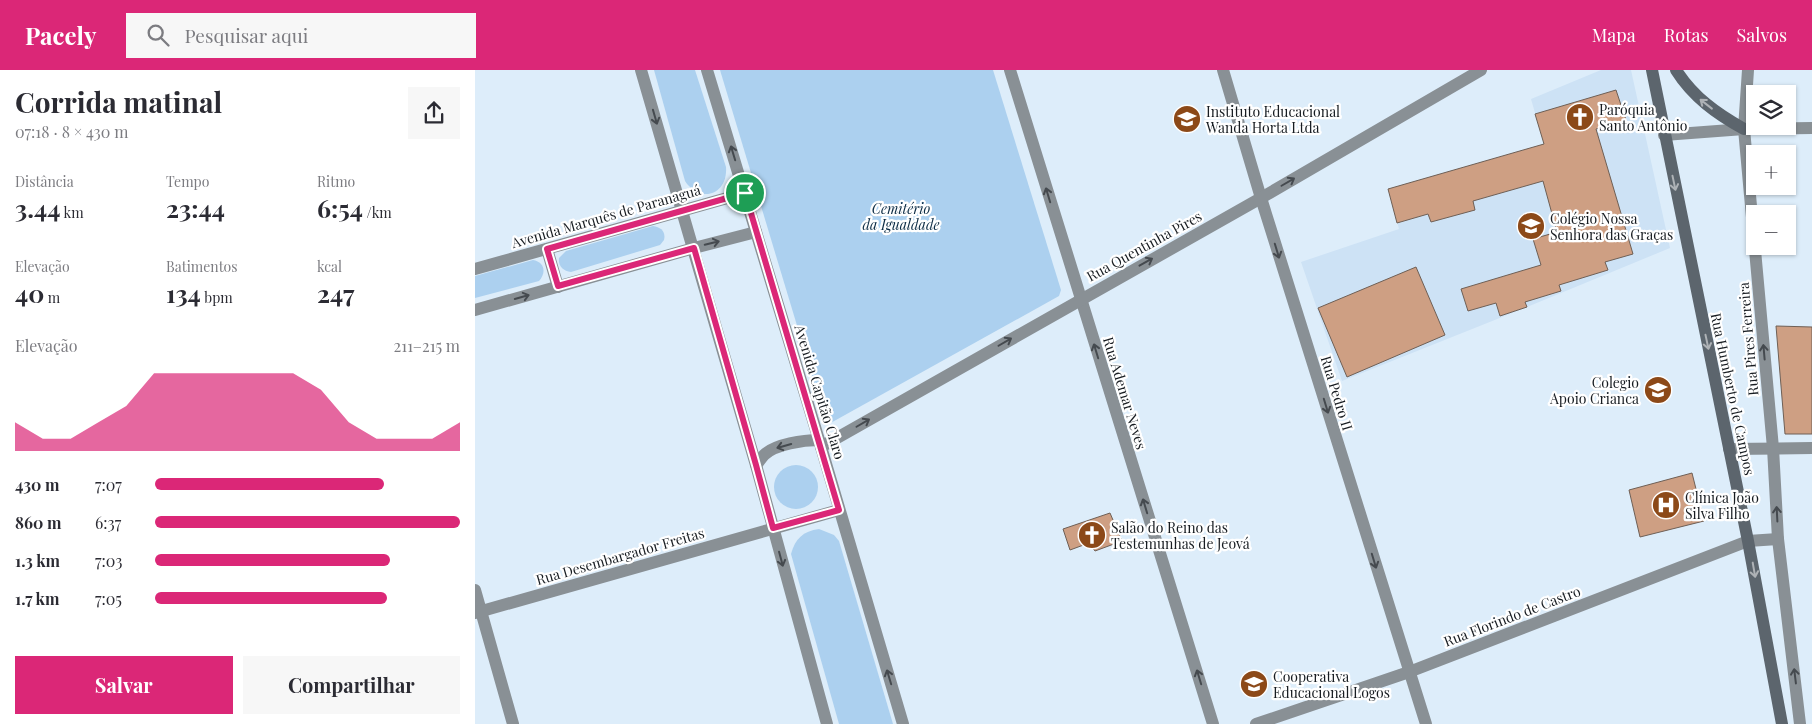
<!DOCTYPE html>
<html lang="pt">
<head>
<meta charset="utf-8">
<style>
	body { margin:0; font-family:"Playfair Display",serif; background:#f7f7f7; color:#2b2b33; height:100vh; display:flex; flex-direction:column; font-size:19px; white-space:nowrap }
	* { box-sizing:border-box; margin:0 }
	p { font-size:16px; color:#7c7c81 }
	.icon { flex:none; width:28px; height:28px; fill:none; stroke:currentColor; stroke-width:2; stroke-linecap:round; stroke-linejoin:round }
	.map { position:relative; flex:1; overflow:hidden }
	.drawer { display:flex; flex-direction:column; background:#fff; width:475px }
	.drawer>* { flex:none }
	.buttons { position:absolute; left:1271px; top:15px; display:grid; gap:10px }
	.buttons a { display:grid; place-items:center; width:50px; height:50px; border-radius:0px; background:#fff; box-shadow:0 1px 4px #0004; font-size:25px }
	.pin { position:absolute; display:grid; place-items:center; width:42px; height:42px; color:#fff; margin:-21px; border:2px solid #fff; border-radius:50%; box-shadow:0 1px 5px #0007 }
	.round { display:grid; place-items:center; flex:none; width:52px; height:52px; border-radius:0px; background:#f7f7f7 }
	.overview { display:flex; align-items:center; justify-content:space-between; height:85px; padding:0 15px }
	h1 { font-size:28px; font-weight:700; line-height:38px }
	.metrics { display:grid; grid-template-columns:repeat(3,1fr); gap:8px; height:85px; padding:5px 15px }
	.metrics div { display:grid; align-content:center }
	.metrics b { font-size:25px; font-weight:700 }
	.metrics small { font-size:14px; font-weight:400 }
	.metrics p { font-size:14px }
	.chart { height:140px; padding:10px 15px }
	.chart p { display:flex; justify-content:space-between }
	.chart svg { width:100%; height:90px; margin-top:5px; fill:#db2777; opacity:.7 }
	.primary-button { display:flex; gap:10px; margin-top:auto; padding:10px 15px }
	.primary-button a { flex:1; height:58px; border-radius:0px; background:#db2777; color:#fff; font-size:20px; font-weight:700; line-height:58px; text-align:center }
	.primary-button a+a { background:#f7f7f7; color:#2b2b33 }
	ul { padding:0 15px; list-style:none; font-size:16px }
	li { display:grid; grid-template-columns:80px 60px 1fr; align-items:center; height:38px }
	li i { height:12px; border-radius:6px; background:#db2777 }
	header { display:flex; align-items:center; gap:30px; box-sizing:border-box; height:70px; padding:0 25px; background:#db2777; color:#fff }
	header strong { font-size:24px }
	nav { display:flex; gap:28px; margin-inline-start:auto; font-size:18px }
	.search { width:350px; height:45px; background:#f7f7f7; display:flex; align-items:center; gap:12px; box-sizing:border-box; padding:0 18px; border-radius:0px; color:#7c7c81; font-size:19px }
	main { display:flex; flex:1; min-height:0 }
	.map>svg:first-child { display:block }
</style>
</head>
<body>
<header>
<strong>Pacely</strong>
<div class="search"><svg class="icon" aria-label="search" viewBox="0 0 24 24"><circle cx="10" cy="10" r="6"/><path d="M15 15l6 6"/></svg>Pesquisar aqui</div>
<nav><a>Mapa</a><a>Rotas</a><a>Salvos</a></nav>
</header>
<main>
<section class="drawer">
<div class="overview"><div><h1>Corrida matinal</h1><p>07:18 · 8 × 430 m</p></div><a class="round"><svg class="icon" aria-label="share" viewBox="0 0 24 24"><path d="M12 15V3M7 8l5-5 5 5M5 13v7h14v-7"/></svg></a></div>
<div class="metrics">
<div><p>Distância</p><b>3.44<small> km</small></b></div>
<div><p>Tempo</p><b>23:44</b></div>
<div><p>Ritmo</p><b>6:54<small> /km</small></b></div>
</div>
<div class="metrics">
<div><p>Elevação</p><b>40<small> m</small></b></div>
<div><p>Batimentos</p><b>134<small> bpm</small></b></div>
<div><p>kcal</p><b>247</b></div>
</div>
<div class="chart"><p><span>Elevação</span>211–215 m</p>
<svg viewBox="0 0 160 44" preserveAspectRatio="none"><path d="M0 44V30L10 38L20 38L30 30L40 22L50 6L60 6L70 6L80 6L90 6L100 6L110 14L120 30L130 38L140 38L150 38L160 30V44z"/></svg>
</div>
<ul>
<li><b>430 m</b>7:07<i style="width:75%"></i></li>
<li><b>860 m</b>6:37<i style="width:100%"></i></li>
<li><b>1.3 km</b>7:03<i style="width:77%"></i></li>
<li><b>1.7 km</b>7:05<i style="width:76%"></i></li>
</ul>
<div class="primary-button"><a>Salvar</a><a>Compartilhar</a></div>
</section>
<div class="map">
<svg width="1337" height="654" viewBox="0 0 1337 654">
	<rect width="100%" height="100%" fill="#ddedfa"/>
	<polygon fill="#cde2f5" points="1126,0 1156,0 1195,178 1052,237 867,311 826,192 924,159 913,119 1069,74 1056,29"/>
	<g fill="#acd0ef">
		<path d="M179,0h41l31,97c2,28 -26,37 -41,14z"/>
		<polygon points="245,0 518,0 586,220 584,226 352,355"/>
		<path d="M178,156c8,1 13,6 11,14l-4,5 -89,27c-8,-1 -13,-6 -12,-14l7,-7z"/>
		<path d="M58,190c11,2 14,12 6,21l-64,17v-22z"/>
		<circle cx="321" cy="417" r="22"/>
		<path d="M344,459l15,6 5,6 54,183h-54l-48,-170c4,-15 12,-23 28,-25z"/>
	</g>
	<g fill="#ce9f83" stroke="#6e5f55">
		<polygon points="1141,20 1151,50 1121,59 1158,184 1130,192 1133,200 1084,215 1086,221 1050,232 1052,237 1025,246 1021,233 993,241 986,219 1066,195 1058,169 1082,162 1068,111 998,131 1000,140 956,152 953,144 922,153 913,119 1069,74 1060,44"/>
		<polygon points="941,197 970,265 872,307 843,238"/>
		<polygon points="1301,256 1337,257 1337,364 1310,364"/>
		<polygon points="1217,403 1229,451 1165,467 1154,420"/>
		<polygon points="635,443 647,471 620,481 614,473 595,480 588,459"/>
	</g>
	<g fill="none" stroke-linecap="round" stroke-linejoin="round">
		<g stroke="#899095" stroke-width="12">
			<polyline points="535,0 738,654"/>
			<polyline points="748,0 786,128 951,654"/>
			<polyline points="1189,65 1269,59 1337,58"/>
			<polyline points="346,377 786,128 1006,0"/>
			<polyline points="1254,379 1337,378"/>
			<polyline points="0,520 38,654"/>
			<polyline points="0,543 364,440"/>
			<polyline points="781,654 934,602 1273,471 1303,469"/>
		</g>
		<g stroke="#899095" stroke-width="12">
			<polyline points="166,0 281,395 352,654"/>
			<polyline points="232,0 344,370 428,654"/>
			<polyline points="1273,0 1269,59 1298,378 1303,469 1325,654"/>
			<polyline points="72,179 83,217"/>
			<polyline points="0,199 270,123"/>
			<polyline points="0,240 219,178 281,162"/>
			<path d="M281,395c3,-3 5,-7 8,-10 11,-11 40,-15 55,-15"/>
		</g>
		<g stroke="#5c656d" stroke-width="12">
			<polyline points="1177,0 1273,471 1307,654"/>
			<path d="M1201,0c17,27 41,44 68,59"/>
		</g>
	</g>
	<defs><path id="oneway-shaft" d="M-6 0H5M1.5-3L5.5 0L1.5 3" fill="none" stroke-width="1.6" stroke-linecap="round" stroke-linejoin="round" transform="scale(1.25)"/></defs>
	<g stroke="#aeb2b6">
		<use href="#oneway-shaft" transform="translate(1231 34) rotate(-142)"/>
		<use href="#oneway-shaft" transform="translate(1199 113) rotate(78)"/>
		<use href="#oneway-shaft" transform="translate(1232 272) rotate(78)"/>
		<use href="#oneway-shaft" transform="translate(1279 500) rotate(80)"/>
	</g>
	<g stroke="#454a4f">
		<use href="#oneway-shaft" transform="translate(180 47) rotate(74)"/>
		<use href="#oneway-shaft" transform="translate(258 83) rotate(-107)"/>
		<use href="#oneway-shaft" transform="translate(813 112) rotate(-30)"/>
		<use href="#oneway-shaft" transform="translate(573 125) rotate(-107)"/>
		<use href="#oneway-shaft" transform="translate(237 173) rotate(-14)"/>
		<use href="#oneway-shaft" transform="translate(802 181) rotate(73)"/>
		<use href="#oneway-shaft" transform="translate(671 192) rotate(-29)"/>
		<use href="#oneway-shaft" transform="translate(47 227) rotate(-16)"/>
		<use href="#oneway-shaft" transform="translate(530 272) rotate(-30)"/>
		<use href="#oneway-shaft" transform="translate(621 281) rotate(-107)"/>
		<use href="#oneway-shaft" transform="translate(1289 282) rotate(-95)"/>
		<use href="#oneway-shaft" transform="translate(851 336) rotate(73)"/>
		<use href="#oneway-shaft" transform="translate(388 353) rotate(-30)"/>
		<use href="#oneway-shaft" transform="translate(309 376) rotate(164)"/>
		<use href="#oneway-shaft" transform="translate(670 436) rotate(-107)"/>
		<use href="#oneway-shaft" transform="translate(1302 444) rotate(-93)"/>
		<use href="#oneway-shaft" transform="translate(306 489) rotate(75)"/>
		<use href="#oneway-shaft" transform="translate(899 491) rotate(73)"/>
		<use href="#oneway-shaft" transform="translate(1320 606) rotate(-97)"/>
		<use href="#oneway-shaft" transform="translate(414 607) rotate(-107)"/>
		<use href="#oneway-shaft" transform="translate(724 607) rotate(-107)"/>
	</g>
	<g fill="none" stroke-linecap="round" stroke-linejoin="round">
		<defs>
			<polygon id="route" points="270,123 364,440 298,458 281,395 219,178 83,216 72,179"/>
		</defs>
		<use href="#route" stroke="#fff" stroke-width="10"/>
		<use href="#route" stroke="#db2777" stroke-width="6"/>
	</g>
	<defs>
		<symbol id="church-disc" viewBox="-11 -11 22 22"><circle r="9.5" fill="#8c4918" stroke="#fff"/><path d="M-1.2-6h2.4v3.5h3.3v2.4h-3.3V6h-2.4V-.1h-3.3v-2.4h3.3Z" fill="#fff"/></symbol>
		<symbol id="school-disc" viewBox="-11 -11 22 22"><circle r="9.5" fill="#8c4918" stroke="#fff"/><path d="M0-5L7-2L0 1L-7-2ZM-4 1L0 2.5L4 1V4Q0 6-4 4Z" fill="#fff"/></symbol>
		<symbol id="hospital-disc" viewBox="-11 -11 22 22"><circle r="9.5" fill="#8c4918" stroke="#fff"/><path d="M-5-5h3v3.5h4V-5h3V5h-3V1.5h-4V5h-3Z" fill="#fff"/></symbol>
	</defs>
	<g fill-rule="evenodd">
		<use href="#church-disc" x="1089" y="31" width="32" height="32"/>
		<use href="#school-disc" x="696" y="33" width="32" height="32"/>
		<use href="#school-disc" x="1040" y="140" width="32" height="32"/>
		<use href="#school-disc" x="1167" y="304" width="32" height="32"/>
		<use href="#hospital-disc" x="1175" y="419" width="32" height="32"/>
		<use href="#church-disc" x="601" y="449" width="32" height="32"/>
		<use href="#school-disc" x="763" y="598" width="32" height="32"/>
	</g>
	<g text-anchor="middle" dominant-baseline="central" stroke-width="4.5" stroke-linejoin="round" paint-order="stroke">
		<g font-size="14" fill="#171c21" stroke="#fff" text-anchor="start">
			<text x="1124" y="39">Paróquia<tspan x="1124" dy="16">Santo Antônio</tspan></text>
			<text x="731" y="41">Instituto Educacional<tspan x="731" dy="16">Wanda Horta Ltda</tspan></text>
			<text x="1075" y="148">Colégio Nossa<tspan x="1075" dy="16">Senhora das Graças</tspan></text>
			<text x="1164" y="312" text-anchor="end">Colegio<tspan x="1164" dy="16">Apoio Crianca</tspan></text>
			<text x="1210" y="427">Clínica João<tspan x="1210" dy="16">Silva Filho</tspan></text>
			<text x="636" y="457">Salão do Reino das<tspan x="636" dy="16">Testemunhas de Jeová</tspan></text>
			<text x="798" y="606">Cooperativa<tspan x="798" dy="16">Educacional Logos</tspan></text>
		</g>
		<g font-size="14" font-style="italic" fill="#0b2b44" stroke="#fff">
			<text x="426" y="138">Cemitério<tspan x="426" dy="16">da Igualdade</tspan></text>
		</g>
		<g font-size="14" fill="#171c21" stroke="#fff">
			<text transform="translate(131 146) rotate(-16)">Avenida Marquês de Paranaguá</text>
			<text transform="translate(669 176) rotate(-29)">Rua Quentinha Pires</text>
			<text transform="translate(1273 269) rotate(-95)">Rua Pires Ferreira</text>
			<text transform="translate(345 322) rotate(73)">Avenida Capitão Claro</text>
			<text transform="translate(650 323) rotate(73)">Rua Ademar Neves</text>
			<text transform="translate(862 323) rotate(73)">Rua Pedro II</text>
			<text transform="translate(1258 324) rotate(78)">Rua Humberto de Campos</text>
			<text transform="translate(145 486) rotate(-16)">Rua Desembargador Freitas</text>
			<text transform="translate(1037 546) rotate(-21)">Rua Florindo de Castro</text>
		</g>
	</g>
</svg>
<div class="buttons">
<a><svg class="icon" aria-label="layers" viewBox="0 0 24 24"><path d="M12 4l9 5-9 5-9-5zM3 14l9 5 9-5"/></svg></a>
<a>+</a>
<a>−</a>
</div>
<div class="pin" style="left:270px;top:123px;background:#1e9e55"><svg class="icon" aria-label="arrive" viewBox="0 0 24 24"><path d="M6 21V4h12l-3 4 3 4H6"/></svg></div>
</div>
</main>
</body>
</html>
